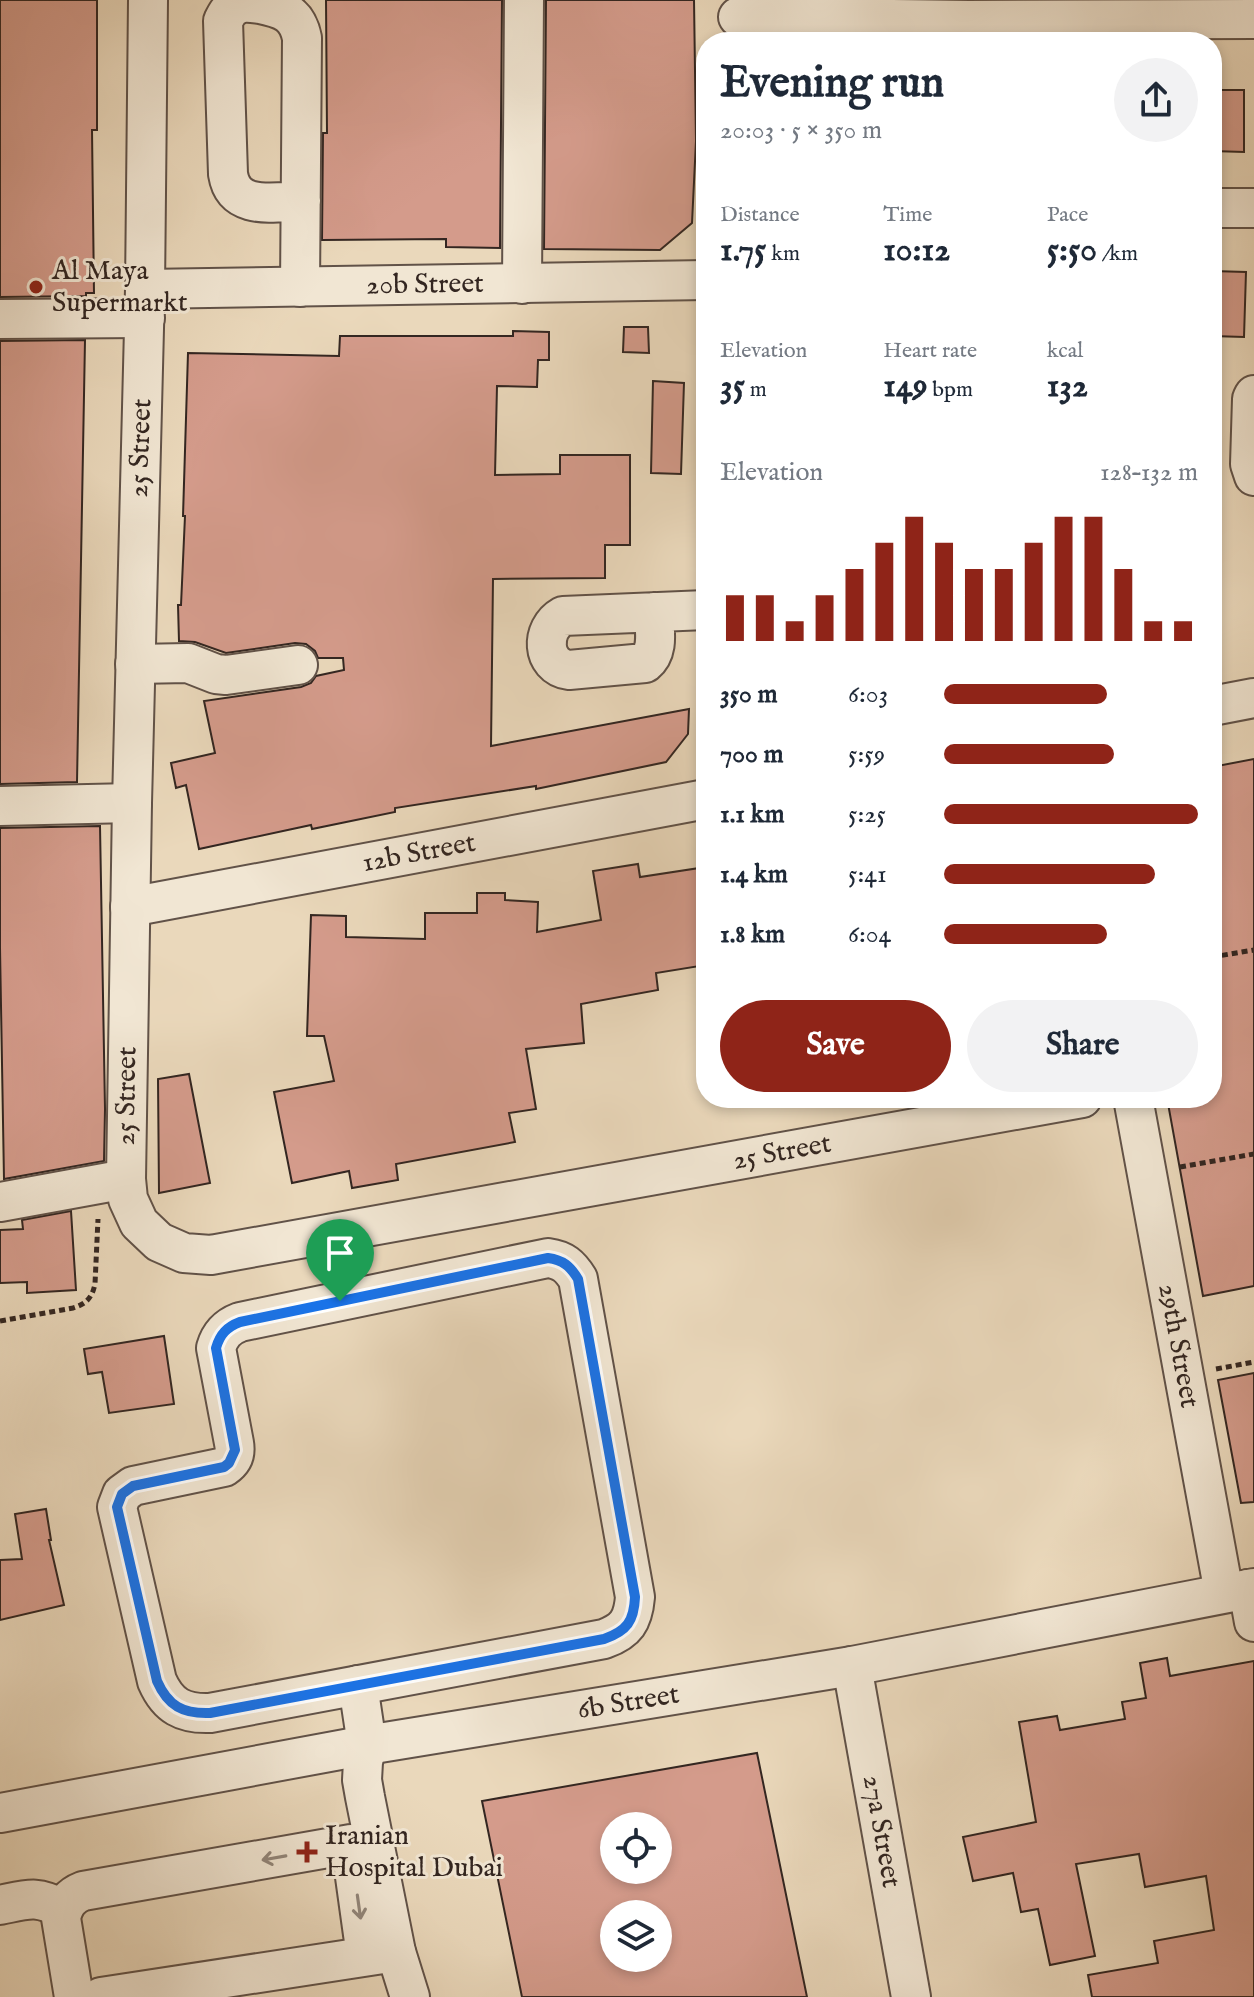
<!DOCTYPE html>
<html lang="en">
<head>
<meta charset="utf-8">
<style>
	body { margin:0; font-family:"IM FELL English",serif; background:#f2f2f3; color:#1f2937; height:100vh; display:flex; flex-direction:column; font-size:30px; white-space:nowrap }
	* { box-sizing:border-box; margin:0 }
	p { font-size:26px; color:#747a83 }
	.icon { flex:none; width:44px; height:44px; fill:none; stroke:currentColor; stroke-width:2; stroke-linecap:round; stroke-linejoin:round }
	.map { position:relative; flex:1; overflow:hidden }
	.sheet { position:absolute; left:696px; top:32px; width:526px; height:1076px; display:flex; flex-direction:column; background:#fff; border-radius:32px; box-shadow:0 4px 12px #0003 }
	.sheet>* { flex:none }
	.buttons { position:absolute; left:600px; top:1812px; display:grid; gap:16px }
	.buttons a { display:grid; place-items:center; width:72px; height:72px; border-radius:50%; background:#fff; box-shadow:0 4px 12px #0003; font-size:40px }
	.pin { position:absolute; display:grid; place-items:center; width:68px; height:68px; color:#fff; margin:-82px -34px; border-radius:50% 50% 50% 0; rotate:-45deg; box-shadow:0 0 8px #0007 }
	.pin .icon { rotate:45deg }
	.round { display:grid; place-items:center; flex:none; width:84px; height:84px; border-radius:42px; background:#f2f2f3 }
	.head { display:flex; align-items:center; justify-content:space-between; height:136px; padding:0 24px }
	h1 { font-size:44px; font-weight:800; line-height:60px }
	.figures { display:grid; grid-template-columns:repeat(3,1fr); gap:12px; height:136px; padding:8px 24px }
	.figures div { display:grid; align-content:center }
	.figures b { font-size:34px; font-weight:800 }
	.figures small { font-size:22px; font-weight:400 }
	.figures p { font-size:22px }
	.chart { height:224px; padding:16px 24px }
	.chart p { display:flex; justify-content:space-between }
	.chart svg { width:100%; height:144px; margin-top:8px; stroke:#8f2418; stroke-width:6 }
	.button { display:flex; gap:16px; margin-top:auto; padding:16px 24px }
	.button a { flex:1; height:92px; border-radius:48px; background:#8f2418; color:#fff; font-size:32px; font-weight:800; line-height:92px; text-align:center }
	.button a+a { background:#f2f2f3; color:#1f2937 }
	ul { padding:0 24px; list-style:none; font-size:26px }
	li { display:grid; grid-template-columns:128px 96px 1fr; align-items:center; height:60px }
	li i { height:20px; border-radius:10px; background:#8f2418 }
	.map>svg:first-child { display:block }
</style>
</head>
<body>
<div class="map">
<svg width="1254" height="1997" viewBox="0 0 1254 1997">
	<rect width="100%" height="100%" fill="#ead8bb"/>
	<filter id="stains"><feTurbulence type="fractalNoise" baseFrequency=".0025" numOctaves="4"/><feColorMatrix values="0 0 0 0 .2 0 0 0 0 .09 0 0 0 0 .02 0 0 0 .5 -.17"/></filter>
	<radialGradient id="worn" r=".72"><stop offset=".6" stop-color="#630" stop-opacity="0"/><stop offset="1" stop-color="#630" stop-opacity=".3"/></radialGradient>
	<g fill="#d49b8b" stroke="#332621" stroke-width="2" fill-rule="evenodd">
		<polygon points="0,0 97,0 97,130 92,130 94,293 86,293 86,296 0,297"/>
		<polygon points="326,0 502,0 500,248 446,247 446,239 322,240 323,133 327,133"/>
		<polygon points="546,0 694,0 696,141 692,223 660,250 544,249"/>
		<polygon points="1212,90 1244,90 1244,152 1212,151"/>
		<polygon points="1212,271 1246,272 1244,337 1212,336"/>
		<polygon points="624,327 648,327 649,353 623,352"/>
		<polygon points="513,331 549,332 549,360 538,360 537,387 497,386 495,475 560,474 560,455 630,455 630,545 605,545 605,578 493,579 491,746 689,709 688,734 666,762 536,789 536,786 395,808 395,812 312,829 311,825 199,849 186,785 176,788 171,763 215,753 204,701 301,687 311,683 316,676 344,670 343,658 318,658 315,651 306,644 295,643 226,653 195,642 179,641 178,605 181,605 185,516 183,516 188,353 339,356 340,336 513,336"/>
		<polygon points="85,340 77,782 0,784 0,341"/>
		<polygon points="653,381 684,383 681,474 651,473"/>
		<polygon points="1254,759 1254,1286 1203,1296 1167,1098 1212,1098 1212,767"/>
		<polygon points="100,826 105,1109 104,1161 4,1179 0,948 0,828"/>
		<polygon points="638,864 640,877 706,867 706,965 656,973 658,990 581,1004 584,1043 526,1049 536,1109 509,1113 515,1142 396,1164 398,1180 352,1188 349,1171 292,1183 274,1092 334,1081 324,1036 307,1036 311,915 346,916 346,937 425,939 425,913 477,913 477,893 505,893 505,900 538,902 537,932 601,920 593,871"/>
		<polygon points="189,1074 210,1183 159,1193 158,1079"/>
		<polygon points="71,1211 76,1290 27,1293 27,1282 0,1283 0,1230 23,1229 22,1220"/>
		<polygon points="164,1336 174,1404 109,1413 102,1372 88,1374 84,1349"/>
		<polygon points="1254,1373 1254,1502 1241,1503 1218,1380"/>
		<polygon points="46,1509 51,1540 49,1540 64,1605 0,1620 0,1560 22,1559 15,1514"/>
		<polygon points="1167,1658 1170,1676 1254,1661 1254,1997 1092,1997 1088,1975 1158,1963 1154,1941 1214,1930 1206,1876 1145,1887 1139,1854 1076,1864 1095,1956 1050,1965 1038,1909 1021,1912 1013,1873 973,1881 963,1837 1036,1822 1019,1722 1057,1716 1060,1730 1125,1719 1122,1702 1146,1698 1140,1663"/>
		<path d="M757,1753l50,244h-285l-40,-196zM614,1826h44v44h-44zM614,1914h44v44h-44z"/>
	</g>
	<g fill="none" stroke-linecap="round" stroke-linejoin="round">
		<defs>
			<g id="minor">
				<path id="s1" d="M148,0l-3,289 -13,514 -6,376 2,20 11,24 20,19 25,11 27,2 871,-157"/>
				<polyline points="738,17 969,20 1254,19"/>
				<polyline points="1212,208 1254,208"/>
				<polyline points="522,284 524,0"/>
				<path d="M300,287l2,-249c-5,-25 -19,-29 -42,-34 -8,-1 -18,-3 -25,2 -6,3 -9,9 -12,15l5,153c6,37 45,28 73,27"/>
				<path id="s2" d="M145,289l561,-9"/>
				<polyline points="0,319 145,318"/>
				<polyline points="1254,395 1252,399 1250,464 1254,476"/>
				<path d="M654,612c0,17 6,39 -9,51l-76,7c-28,-4 -29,-41 -6,-54l143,-6"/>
				<polyline points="135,664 188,663 216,674 226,675 298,665"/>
				<polyline points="1212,706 1254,698"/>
				<polyline points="0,806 132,803"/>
				<path id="s3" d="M130,907l576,-108"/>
				<path id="s4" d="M1133,1098l91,495"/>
				<polyline points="0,1202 126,1179"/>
				<path d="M548,1258c15,2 22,8 30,21l57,318c-2,24 -9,34 -31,42l-394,74c-27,1 -42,-7 -53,-32l-40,-174 5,-13 11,-8 91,-19c9,-6 12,-13 10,-24l-18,-95c4,-14 11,-21 24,-26z"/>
				<polyline points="1248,1589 1254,1622"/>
				<path id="s5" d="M852,1666l59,331"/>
				<polyline points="358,1685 367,1745 363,1762 362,1780 365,1797 396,1952 410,1997"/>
				<path id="s6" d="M0,1813l367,-68 485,-79 402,-78"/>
				<polyline points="351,1848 366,1956"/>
				<path d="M0,1905c29,-6 36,-10 63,4"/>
				<path d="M74,1997l-13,-79c3,-14 9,-22 22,-27l268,-47"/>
				<polyline points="101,1997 396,1952"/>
			</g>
		</defs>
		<use href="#minor" stroke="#615248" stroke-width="42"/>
		<g stroke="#332621" stroke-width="5" stroke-dasharray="6 4" stroke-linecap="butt">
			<polyline points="1212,957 1254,950"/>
			<polyline points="1180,1167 1254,1154"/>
			<path d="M0,1321l73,-13c13,-4 19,-10 22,-24l3,-65"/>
			<polyline points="1216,1369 1254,1362"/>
		</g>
		<use href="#minor" stroke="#f1e6d3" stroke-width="38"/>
	</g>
	<defs><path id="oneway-shaft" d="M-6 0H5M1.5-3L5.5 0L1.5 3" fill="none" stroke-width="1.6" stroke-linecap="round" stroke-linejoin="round" transform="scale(2)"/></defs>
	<g stroke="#92867a">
		<use href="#oneway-shaft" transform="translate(274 1858) rotate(170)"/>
		<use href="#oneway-shaft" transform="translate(359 1907) rotate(82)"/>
	</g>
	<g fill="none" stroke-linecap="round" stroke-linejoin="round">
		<defs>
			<path id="route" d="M548,1258c15,2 22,8 30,21l57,318c-1,24 -8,34 -31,42l-394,74c-27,1 -42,-7 -53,-32l-40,-174 5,-13 11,-8 91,-19 5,-4 6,-13 -19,-102c4,-14 11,-21 24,-26z"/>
		</defs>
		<use href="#route" stroke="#fff" stroke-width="16"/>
		<use href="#route" stroke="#1a73e8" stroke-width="10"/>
	</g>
	<g fill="#8f2418" stroke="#f1e6d3" stroke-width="3">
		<circle cx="36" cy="287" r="8"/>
		<path d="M303 1840h8v8h8v8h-8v8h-8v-8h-8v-8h8z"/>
	</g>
	<g text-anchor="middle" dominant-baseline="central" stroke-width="6" stroke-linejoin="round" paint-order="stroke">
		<g font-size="28" fill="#332621" stroke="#f1e6d3" text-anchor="start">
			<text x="52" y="271">Al Maya<tspan x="52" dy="32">Supermarkt</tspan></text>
			<text x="325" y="1836">Iranian<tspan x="325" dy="32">Hospital Dubai</tspan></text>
		</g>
		<g font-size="28" fill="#332621" stroke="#f1e6d3">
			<text stroke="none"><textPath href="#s2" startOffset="280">20b Street</textPath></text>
			<text transform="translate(141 448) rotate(-88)">25 Street</text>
			<text stroke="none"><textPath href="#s3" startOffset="294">12b Street</textPath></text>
			<text transform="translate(127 1096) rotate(-89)">25 Street</text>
			<text stroke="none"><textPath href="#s1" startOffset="1888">25 Street</textPath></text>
			<text stroke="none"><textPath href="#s4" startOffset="252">29th Street</textPath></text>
			<text stroke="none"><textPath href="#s6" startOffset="638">6b Street</textPath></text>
			<text stroke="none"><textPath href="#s5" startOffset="168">27a Street</textPath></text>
		</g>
	</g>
	<rect width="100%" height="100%" filter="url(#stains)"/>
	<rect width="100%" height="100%" fill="url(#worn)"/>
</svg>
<div class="buttons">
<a><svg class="icon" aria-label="locate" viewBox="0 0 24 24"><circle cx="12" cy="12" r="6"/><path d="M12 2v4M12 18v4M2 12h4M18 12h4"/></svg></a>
<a><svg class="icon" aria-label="layers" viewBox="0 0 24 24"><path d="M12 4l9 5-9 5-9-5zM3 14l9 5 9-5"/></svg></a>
</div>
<div class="pin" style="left:340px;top:1301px;background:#1e9e55"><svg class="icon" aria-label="arrive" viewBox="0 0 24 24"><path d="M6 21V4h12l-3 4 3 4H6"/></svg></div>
<section class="sheet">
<div class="head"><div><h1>Evening run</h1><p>20:03 · 5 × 350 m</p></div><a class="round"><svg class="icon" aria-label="share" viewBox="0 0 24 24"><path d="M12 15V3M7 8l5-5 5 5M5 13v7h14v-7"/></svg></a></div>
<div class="figures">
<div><p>Distance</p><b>1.75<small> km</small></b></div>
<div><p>Time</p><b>10:12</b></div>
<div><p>Pace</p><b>5:50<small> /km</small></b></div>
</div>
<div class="figures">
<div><p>Elevation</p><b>35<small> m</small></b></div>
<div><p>Heart rate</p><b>149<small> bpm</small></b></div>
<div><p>kcal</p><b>132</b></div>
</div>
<div class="chart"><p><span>Elevation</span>128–132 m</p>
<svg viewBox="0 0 160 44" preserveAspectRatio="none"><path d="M5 44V30M15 44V30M25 44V38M35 44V30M45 44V22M55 44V14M65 44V6M75 44V14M85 44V22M95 44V22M105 44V14M115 44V6M125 44V6M135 44V22M145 44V38M155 44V38"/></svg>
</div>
<ul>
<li><b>350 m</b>6:03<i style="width:64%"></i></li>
<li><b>700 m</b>5:59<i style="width:67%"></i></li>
<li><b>1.1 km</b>5:25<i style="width:100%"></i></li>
<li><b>1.4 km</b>5:41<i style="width:83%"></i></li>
<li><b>1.8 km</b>6:04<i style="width:64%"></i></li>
</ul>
<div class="button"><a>Save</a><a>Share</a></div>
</section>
</div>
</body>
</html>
